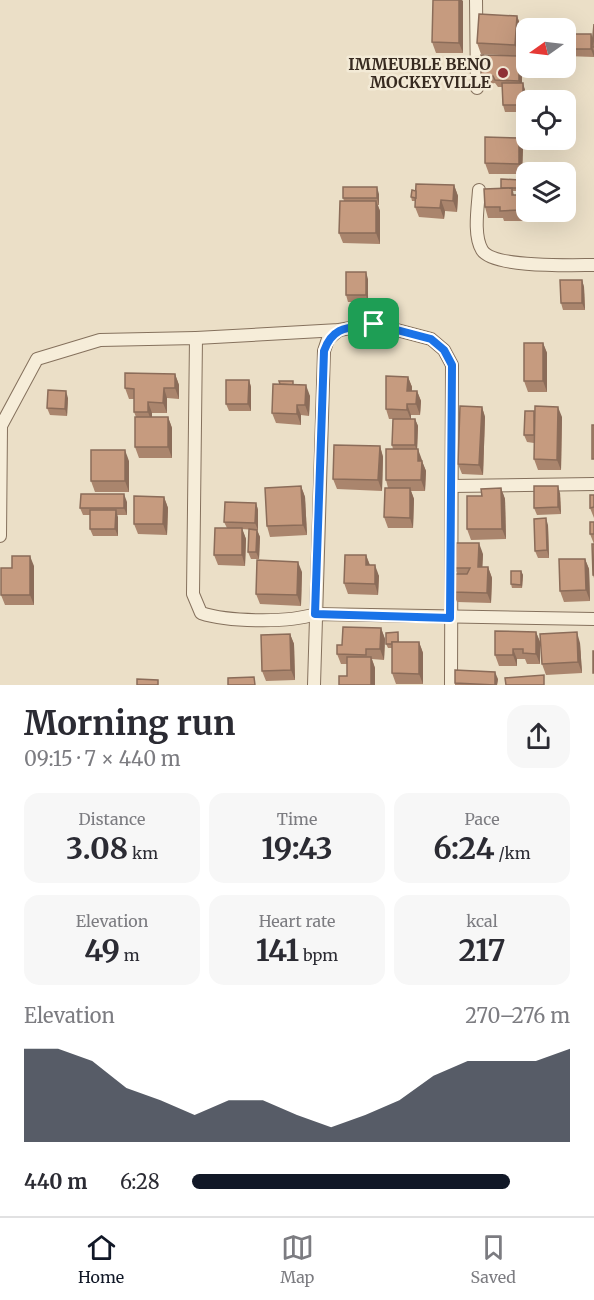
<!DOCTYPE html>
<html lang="en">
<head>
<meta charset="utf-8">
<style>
	body { margin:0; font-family:Merriweather,serif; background:#f7f7f7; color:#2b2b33; height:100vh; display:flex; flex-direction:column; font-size:22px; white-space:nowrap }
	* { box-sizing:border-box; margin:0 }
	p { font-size:20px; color:#7c7c81 }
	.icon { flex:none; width:33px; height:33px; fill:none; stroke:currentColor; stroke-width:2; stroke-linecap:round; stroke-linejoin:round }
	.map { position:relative; height:685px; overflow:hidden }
	.drawer { display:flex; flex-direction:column; background:#fff; flex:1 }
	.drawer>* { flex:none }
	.needle { width:39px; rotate:256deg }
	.fabs { position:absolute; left:516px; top:18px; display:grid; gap:12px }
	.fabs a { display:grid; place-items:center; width:60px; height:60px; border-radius:12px; background:#fff; box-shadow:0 6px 24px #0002; font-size:30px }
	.pin { position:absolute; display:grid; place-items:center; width:51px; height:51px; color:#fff; margin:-26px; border-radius:12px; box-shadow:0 3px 9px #0006 }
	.round { display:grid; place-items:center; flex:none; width:63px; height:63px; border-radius:18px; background:#f7f7f7 }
	.summary { display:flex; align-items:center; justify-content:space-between; height:102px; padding:0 24px }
	h1 { font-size:33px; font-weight:700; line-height:45px }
	.figures { display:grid; grid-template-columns:repeat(3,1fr); gap:9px; height:102px; padding:6px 24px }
	.figures div { display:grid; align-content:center; border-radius:15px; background:#f7f7f7; text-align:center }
	.figures b { font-size:30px; font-weight:700 }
	.figures small { font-size:16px; font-weight:400 }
	.figures p { font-size:16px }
	.chart { height:168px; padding:12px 24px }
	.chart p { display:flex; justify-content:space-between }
	.chart svg { width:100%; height:108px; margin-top:6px; fill:#111827; opacity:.7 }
	ul { padding:0 24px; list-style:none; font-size:20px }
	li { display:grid; grid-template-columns:96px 72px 1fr; align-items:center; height:45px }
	li i { height:15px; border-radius:8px; background:#111827 }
	.dock { display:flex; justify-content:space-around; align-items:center; height:84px; border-top:2px solid #e1e1e2; background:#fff; font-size:16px; color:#7c7c81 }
	.dock a { display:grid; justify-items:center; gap:3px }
	.dock .on { color:#111827 }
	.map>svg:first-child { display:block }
</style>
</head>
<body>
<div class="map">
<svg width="594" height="685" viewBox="0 0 594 685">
	<rect width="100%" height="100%" fill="#ebdfc7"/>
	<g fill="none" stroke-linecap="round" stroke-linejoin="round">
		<defs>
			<g id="street">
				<polyline points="476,0 477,88"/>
				<path d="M479,190c-1,17 -6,45 3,60 11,18 90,15 112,15"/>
				<polyline points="196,338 339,330 374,324 431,339 444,350 452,365 451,685"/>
				<polyline points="452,486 594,484"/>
				<path d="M0,536l1,-110 36,-67 63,-19 96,-2 -3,256 8,19c27,9 88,10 114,1l279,5"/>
				<polyline points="314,685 324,351 328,339 339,330"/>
			</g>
		</defs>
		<use href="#street" stroke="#85715d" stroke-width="14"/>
		<use href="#street" stroke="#f6edd9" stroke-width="12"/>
	</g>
	<g fill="#aa856d">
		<polygon points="463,1 463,53 436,53 432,42"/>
		<polygon points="517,16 521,27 519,56 522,63 522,83 525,90 525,112 505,112 503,105 502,87 498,87 495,83 484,85 481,78 518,56 481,54 477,43"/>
		<polygon points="594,24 594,57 566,56 566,34 593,39"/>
		<polygon points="519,138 523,148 522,174 489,174 485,163"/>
		<polygon points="520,180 522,183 522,191 513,191 514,195 521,195 522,198 526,187 526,212 560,212 560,219 525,218 525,221 504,221 503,218 488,218 485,207 501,188"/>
		<polygon points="454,185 458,196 457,212 445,211 444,219 419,217 415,207 416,201 412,201 411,197 416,191"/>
		<polygon points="379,194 379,205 378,205 380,211 380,244 343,243 339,233 344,201 343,198"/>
		<polygon points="368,279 368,302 348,302 346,295"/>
		<polygon points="582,280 584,287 585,310 563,310 561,303"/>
		<polygon points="543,343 547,353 547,392 528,392 524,381"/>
		<polygon points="175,374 179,385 179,399 167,398 167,413 152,413 152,417 168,417 172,428 172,458 139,458 135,447 136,417 134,412 134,399 129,399 125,388"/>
		<polygon points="408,377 412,387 412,391 417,391 421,401 420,415 411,415 411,419 415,419 418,426 417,449 426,471 425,491 411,491 414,499 413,528 388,528 384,517 388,488 386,480 393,449 392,445 393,419 389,419 386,409"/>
		<polygon points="249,380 251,387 251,411 229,411 226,404"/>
		<polygon points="295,385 310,396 309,416 301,415 301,425 276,423 272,413"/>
		<polygon points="68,398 67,416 50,415 47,408"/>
		<polygon points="482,407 485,417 483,475 462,474 458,464"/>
		<polygon points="535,414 562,417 561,470 538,470 534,459 534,443 527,442 524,435"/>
		<polygon points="380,446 383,457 382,491 337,489 333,479"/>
		<polygon points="129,461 129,492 95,492 91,481"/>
		<polygon points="301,486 305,497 307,535 270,537 267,526"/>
		<polygon points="501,488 505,499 506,539 471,540 467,529 482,496"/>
		<polygon points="560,493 561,514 537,515 534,508"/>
		<polygon points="594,495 594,518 590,508"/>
		<polygon points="164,497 168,508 167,535 138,534 134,524"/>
		<polygon points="127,502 127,515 117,515 118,536 93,536 90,529 90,515 83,515 80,508"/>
		<polygon points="256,503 258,510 258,530 242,529 246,539 245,566 218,565 214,555 227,528 224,522"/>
		<polygon points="594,522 594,578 593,575 594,544 590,534"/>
		<polygon points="548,525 549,558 538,558 535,551"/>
		<polygon points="257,530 260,537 259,559 251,559 248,552"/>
		<polygon points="483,554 482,567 488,567 492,578 491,603 457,602 453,592 457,574 455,568"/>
		<polygon points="366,555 370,565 379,576 378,595 348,594 344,583"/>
		<polygon points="585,559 589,569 590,601 564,602 560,591"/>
		<polygon points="34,566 34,605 5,605 1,595 12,568"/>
		<polygon points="521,571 523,575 522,588 512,588 511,584"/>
		<polygon points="302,572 301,606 260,604 256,594"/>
		<polygon points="381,628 385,639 384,660 372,659 375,668 375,685 347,676 347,664 341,664 337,654 342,645"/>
		<polygon points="398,632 399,642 419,642 423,653 423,684 396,684 392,673 392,648 388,648 386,644"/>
		<polygon points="536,632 540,642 540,664 527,664 525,659 517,659 517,666 499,666 495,655"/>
		<polygon points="290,634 294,644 295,680 266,681 262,671"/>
		<polygon points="580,643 582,673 546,675 542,664"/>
		<polygon points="498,679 497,685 455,685 455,683"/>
	</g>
	<g fill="#8b6c59">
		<polygon points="459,0 462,0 463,1 463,53 459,43"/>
		<polygon points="517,16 521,27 519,56 515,45"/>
		<polygon points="591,34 594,41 592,47 594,51 594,57 591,49"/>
		<polygon points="519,56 522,63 522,88 519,81"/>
		<polygon points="523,83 525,90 525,112 523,105"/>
		<polygon points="519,138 523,148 522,174 519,164"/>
		<polygon points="454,185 458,196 457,212 453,201"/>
		<polygon points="377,187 379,194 379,205 377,198"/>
		<polygon points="441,200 445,211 444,219 440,208"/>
		<polygon points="376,201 380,211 380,244 376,233"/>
		<polygon points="366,272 368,279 368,302 366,295"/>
		<polygon points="582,280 584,287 585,310 582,303"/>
		<polygon points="543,343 547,353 547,392 543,381"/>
		<polygon points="175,374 179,385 179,399 175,388"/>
		<polygon points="408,377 412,387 411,401 407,391"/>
		<polygon points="249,380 251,387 251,411 248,404"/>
		<polygon points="306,385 310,396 309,416 305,405"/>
		<polygon points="164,388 167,398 167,413 163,403"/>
		<polygon points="66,391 68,398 67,416 65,409"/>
		<polygon points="417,391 421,401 420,415 416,404"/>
		<polygon points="148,402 152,413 152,423 148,412"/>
		<polygon points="407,404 411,415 411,420 407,410"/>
		<polygon points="297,405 301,415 301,425 297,414"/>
		<polygon points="482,407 485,417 483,475 479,465"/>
		<polygon points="558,407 562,417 561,470 557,460"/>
		<polygon points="168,417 172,428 172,458 168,447"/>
		<polygon points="415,419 418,426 417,452 415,445"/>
		<polygon points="380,446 383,457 382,491 378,480"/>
		<polygon points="418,449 422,460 422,471 418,461"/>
		<polygon points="125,450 129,461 129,492 125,481"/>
		<polygon points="422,461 426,471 425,491 421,480"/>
		<polygon points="301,486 305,497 307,535 303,525"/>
		<polygon points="558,486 560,493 561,514 558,507"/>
		<polygon points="410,488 414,499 413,528 410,518"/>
		<polygon points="501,488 505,499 506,539 502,529"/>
		<polygon points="124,494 127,502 127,515 124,508"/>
		<polygon points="164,497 168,508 167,535 163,524"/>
		<polygon points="256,503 258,510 258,530 255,523"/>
		<polygon points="116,510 118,517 118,536 115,529"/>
		<polygon points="546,518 548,525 549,558 547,550"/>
		<polygon points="242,528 246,539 245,566 242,555"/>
		<polygon points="257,530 260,537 259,559 256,552"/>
		<polygon points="479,543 483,554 482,577 478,567"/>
		<polygon points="366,555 370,566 366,565"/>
		<polygon points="30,556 34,566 34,605 30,595"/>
		<polygon points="585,559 589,569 590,601 586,590"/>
		<polygon points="298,562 302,572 301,606 297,595"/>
		<polygon points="375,565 379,576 378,595 375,584"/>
		<polygon points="488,567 492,578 491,603 487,593"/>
		<polygon points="521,571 523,575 522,588 521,585"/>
		<polygon points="381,628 385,639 384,660 380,649"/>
		<polygon points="536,632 540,642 540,664 536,654"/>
		<polygon points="577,632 580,643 582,673 578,662"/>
		<polygon points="290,634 294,644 295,680 291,670"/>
		<polygon points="419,642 423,653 423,684 419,674"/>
		<polygon points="513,649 517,659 517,666 513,655"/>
		<polygon points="371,657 375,668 375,685 371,685"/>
		<polygon points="495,672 498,679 497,685 495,685"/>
	</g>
	<g fill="#c69b7f" stroke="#8b6c59" stroke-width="1.5">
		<polygon points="433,0 459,0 459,43 432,42"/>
		<polygon points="479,14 517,16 515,45 477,43"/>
		<polygon points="594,24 594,47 592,47"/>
		<rect x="566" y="34" width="25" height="15"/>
		<polygon points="481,55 519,56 519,81 495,80 493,76 481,78"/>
		<polygon points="502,83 523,83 523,105 503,105"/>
		<polygon points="485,137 519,138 519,164 485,163"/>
		<polygon points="501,179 520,180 520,188 501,188"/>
		<polygon points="416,184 454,185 453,201 441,200 440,208 415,207"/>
		<rect x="343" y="187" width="34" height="11"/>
		<polygon points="522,187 526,187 526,208 521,208 521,210 500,211 500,207 485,207 484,189 512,188 512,195 521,195 522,203"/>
		<polygon points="412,190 416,191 416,198 411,197"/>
		<polygon points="340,201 376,201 376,233 339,233"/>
		<rect x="346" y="272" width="20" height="23"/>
		<polygon points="560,280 582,280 582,303 561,303"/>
		<rect x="524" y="343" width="19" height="38"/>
		<polygon points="125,373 175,374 175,388 164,388 163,403 148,402 148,412 134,412 134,389 125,388"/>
		<polygon points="386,376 408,377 407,391 417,391 416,404 407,404 407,410 386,409"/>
		<polygon points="226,380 249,380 248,404 226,404"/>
		<polygon points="279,381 293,381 293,385 280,384"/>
		<polygon points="273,384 306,385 305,405 297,405 297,414 272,413"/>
		<polygon points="48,390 66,391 65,409 47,408"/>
		<polygon points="460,406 482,407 479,465 458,464"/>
		<polygon points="535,406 558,407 557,460 534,459"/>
		<polygon points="525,411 534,411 534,435 524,435"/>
		<rect x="135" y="417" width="33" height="30"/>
		<polygon points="393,419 415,419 415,445 392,445"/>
		<rect x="592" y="425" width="2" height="34"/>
		<polygon points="334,445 380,446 378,480 333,479"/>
		<polygon points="386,449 418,449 418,461 422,461 421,480 386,480"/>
		<rect x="91" y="450" width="34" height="31"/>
		<polygon points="301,486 303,525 267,526 265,488"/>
		<polygon points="534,486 558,486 558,507 534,508"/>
		<polygon points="385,488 410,488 410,518 384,517"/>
		<polygon points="501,488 502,529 467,529 467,496 482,496 481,489"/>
		<polygon points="81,494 124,494 124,508 80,508"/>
		<polygon points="590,495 594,495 594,507 590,508"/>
		<polygon points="134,496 164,497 163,524 134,524"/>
		<polygon points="225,502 256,503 255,523 224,522"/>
		<polygon points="90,510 116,510 115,529 90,529"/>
		<polygon points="546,518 547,550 535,551 534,519"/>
		<rect x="590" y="522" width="4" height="12"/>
		<polygon points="215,528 242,528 242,555 214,555"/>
		<polygon points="249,529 257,530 256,552 248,552"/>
		<polygon points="456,543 479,543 478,567 488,567 487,593 453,592 454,574 467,574 470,568 455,568"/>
		<polygon points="592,544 594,544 594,575 593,575"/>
		<polygon points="345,555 366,555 366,565 375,565 375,584 344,583"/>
		<polygon points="12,556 30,556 30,595 1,595 1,568 12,568"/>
		<polygon points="559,559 585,559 586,590 560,591"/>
		<polygon points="257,560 298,562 297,595 256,594"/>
		<polygon points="511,571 521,571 521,585 511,584"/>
		<polygon points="343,627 381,628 380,649 366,649 366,655 337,654 337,645 342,645"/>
		<polygon points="495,631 536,632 536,654 523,653 523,649 513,649 513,655 495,655"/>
		<polygon points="398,632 398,642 392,642 392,644 386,644 386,633"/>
		<polygon points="577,632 578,662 542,664 540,634"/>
		<polygon points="290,634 291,670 262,671 261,635"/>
		<polygon points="392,642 419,642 419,674 392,673"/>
		<rect x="593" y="651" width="1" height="22"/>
		<polygon points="347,657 371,657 371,685 339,685 339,676 347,676"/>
		<polygon points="455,670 495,672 495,685 455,683"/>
		<polygon points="544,675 544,685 506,685 505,678"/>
		<polygon points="254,677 255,685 228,685 228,678"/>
		<polygon points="137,679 158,680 158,685 137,685"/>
	</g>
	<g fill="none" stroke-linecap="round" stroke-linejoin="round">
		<defs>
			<path id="route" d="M374,324l57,15 13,11 8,15 -2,253 -135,-4 9,-263c9,-26 26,-23 50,-27z"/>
		</defs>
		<use href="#route" stroke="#fff" stroke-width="12"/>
		<use href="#route" stroke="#1a73e8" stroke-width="8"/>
	</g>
	<circle fill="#903236" stroke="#f3ead6" stroke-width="2" cx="503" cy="73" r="6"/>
	<g text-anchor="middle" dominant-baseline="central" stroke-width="5" stroke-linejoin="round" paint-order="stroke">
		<g font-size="16" font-weight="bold" fill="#372a20" stroke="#f3ead6" text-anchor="end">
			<text x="491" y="64">IMMEUBLE BENO<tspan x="491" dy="18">MOCKEYVILLE</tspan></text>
		</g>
	</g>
</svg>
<div class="fabs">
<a><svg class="needle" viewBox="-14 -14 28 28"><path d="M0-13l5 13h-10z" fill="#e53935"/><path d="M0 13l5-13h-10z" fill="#7c7c81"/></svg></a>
<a><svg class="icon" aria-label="locate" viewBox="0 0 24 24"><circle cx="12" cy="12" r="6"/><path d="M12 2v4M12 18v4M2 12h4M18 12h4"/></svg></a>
<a><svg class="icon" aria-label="layers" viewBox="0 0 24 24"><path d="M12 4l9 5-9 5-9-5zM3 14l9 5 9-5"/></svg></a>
</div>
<div class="pin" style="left:374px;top:324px;background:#1e9e55"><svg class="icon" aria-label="arrive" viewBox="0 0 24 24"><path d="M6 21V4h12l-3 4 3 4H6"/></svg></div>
</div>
<section class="drawer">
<div class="summary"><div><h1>Morning run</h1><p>09:15 · 7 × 440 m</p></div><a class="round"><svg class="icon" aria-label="share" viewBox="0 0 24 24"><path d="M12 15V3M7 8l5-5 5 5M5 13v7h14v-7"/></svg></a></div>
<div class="figures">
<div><p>Distance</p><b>3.08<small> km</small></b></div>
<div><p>Time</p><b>19:43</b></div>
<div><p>Pace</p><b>6:24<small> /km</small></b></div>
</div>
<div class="figures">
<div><p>Elevation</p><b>49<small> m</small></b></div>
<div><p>Heart rate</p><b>141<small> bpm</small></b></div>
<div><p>kcal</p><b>217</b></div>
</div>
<div class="chart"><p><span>Elevation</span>270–276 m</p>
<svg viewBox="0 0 160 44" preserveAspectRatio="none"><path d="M0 44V6L10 6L20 11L30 22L40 27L50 33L60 27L70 27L80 33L90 38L100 33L110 27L120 17L130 11L140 11L150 11L160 6V44z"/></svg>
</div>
<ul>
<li><b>440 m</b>6:28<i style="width:84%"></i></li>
</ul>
</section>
<nav class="dock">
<a class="on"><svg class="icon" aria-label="home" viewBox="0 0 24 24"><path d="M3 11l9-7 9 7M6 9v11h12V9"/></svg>Home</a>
<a><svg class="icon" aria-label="map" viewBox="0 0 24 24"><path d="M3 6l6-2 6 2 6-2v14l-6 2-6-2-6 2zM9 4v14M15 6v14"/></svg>Map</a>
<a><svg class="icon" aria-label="saved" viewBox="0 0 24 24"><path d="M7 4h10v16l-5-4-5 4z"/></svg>Saved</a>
</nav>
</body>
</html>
